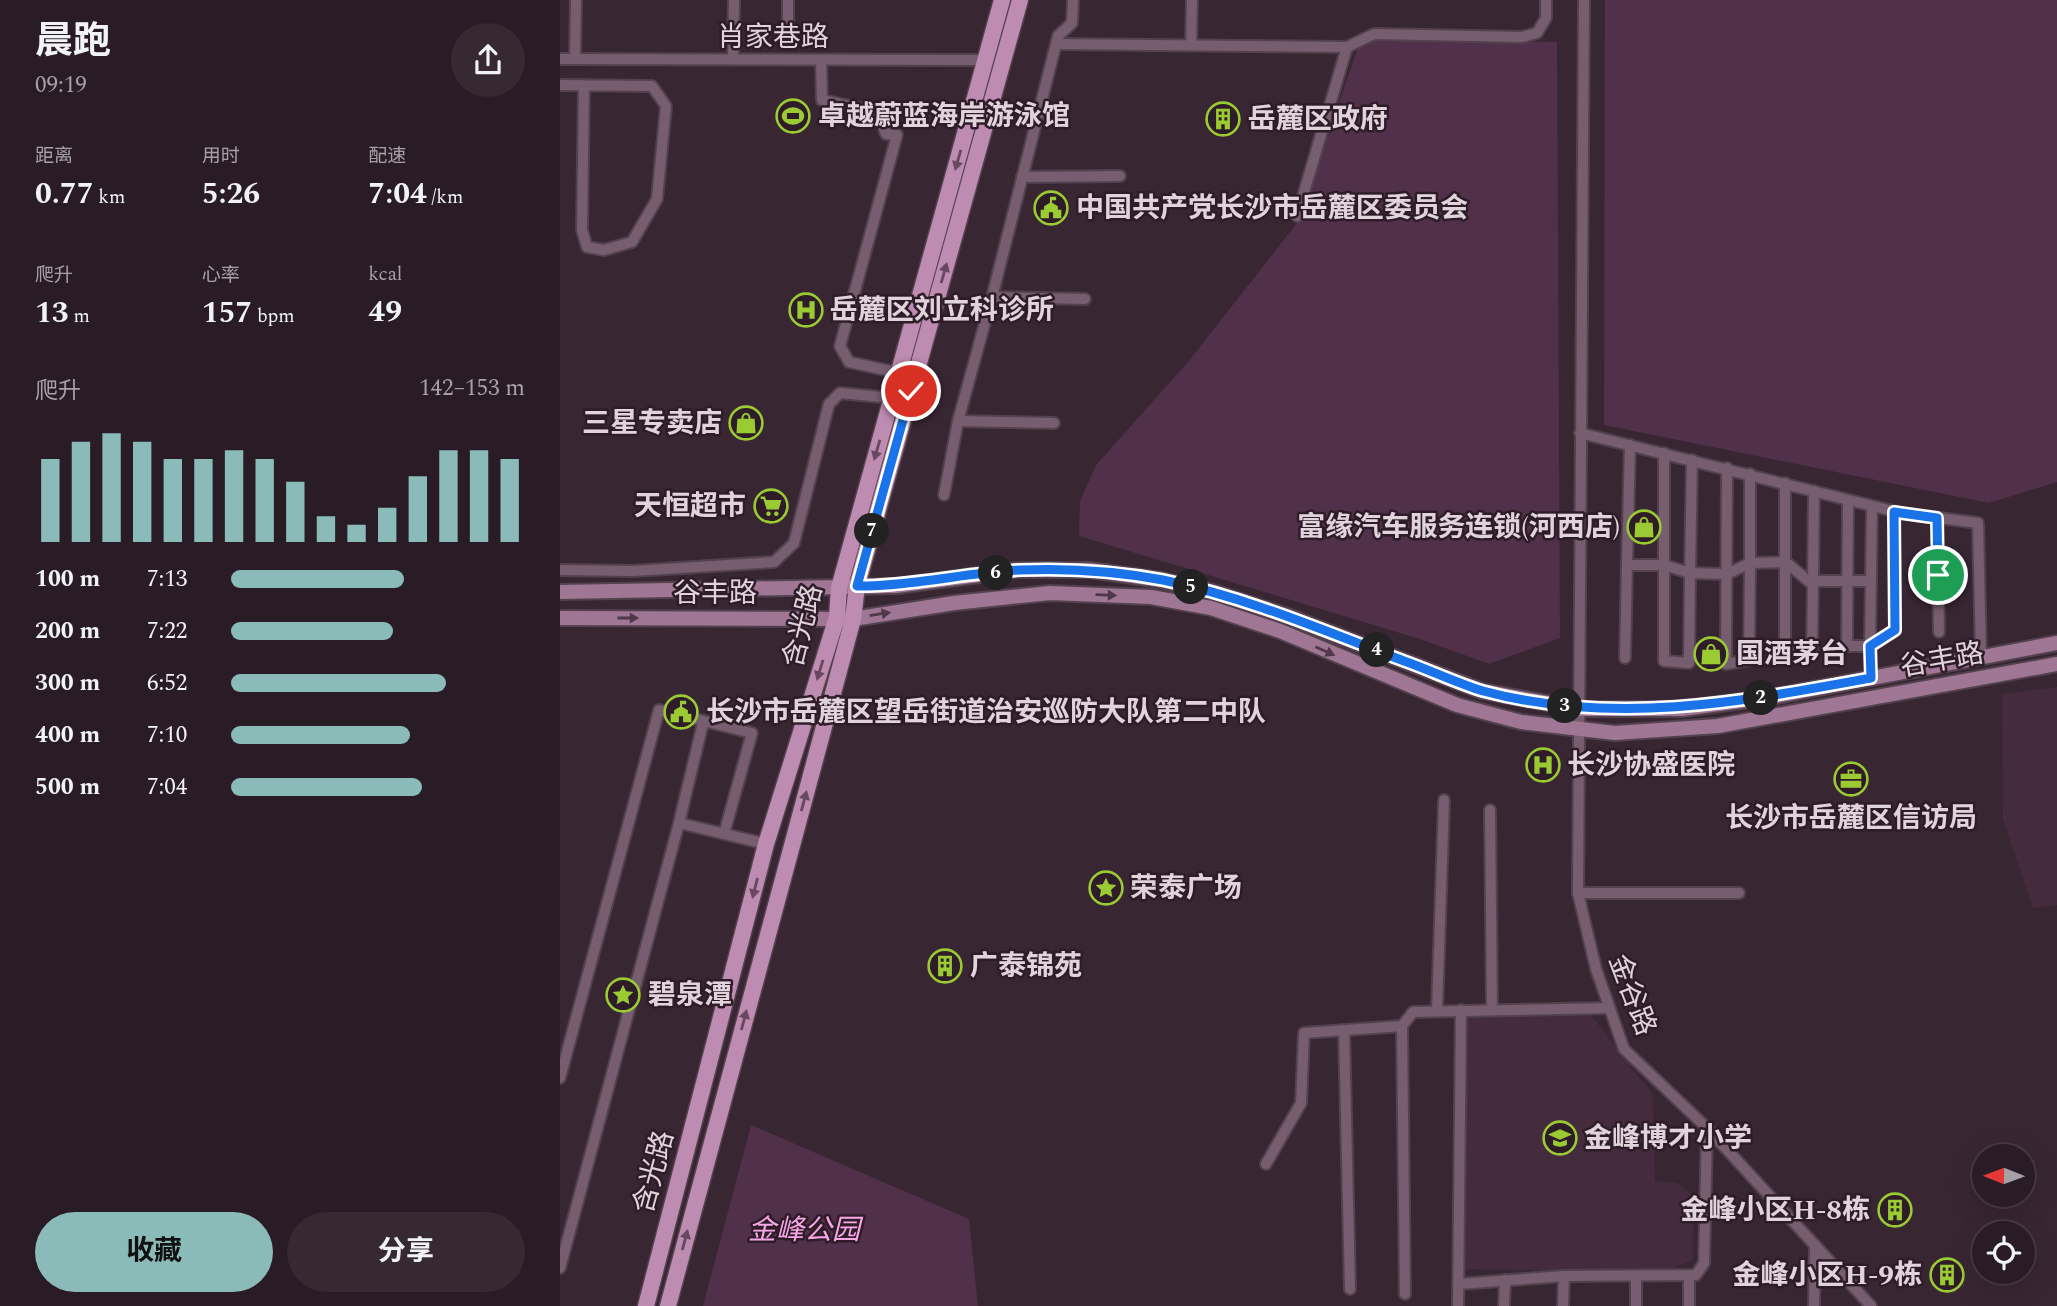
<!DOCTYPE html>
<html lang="zh">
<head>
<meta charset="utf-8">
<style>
	body { margin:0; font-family:Spectral,"Noto Sans SC",serif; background:#362932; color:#f1f3f6; height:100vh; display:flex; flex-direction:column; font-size:26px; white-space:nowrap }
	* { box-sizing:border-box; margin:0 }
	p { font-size:23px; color:#a5a1a7 }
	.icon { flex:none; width:38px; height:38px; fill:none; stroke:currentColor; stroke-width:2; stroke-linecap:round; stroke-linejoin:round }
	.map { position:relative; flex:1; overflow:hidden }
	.side { display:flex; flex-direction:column; background:#2a1c26; width:560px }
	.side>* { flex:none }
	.needle { width:46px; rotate:271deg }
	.fabs { position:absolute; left:1412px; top:1144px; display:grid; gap:14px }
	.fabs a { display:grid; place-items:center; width:63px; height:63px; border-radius:50%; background:#2a1c26; box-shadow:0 7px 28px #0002,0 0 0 2px #463a43; font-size:35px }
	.pin { position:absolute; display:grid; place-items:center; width:60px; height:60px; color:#fff; margin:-30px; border:4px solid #fff; border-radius:50%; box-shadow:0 2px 7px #0007 }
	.km { position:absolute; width:35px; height:35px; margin:-18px; border-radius:50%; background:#222; color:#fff; font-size:19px; line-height:35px; text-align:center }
	.round { display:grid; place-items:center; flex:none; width:74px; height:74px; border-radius:37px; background:#362932 }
	.summary { display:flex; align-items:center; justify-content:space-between; height:119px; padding:0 35px }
	h1 { font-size:38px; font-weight:700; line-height:52px }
	.stats { display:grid; grid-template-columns:repeat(3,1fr); gap:10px; height:119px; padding:7px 35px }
	.stats div { display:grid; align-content:center }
	.stats b { font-size:30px; font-weight:700 }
	.stats small { font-size:19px; font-weight:400 }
	.stats p { font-size:19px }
	.chart { height:196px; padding:14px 35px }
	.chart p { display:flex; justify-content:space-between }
	.chart svg { width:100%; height:126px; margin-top:7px; stroke:#8bbbb9; stroke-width:6 }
	.action { display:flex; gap:14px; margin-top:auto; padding:14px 35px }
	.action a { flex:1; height:80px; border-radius:42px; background:#8bbbb9; color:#111; font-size:28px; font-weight:700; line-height:80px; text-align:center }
	.action a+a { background:#362932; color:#f1f3f6 }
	ul { padding:0 35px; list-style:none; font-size:23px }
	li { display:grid; grid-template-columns:112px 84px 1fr; align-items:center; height:52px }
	li i { height:18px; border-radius:9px; background:#8bbbb9 }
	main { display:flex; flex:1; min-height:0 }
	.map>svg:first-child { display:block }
</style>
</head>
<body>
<main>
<section class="side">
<div class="summary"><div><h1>晨跑</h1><p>09:19</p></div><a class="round"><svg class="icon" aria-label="share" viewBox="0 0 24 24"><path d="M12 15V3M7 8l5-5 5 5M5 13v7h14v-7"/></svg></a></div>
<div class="stats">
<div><p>距离</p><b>0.77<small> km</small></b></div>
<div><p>用时</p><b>5:26</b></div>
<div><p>配速</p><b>7:04<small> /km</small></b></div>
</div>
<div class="stats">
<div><p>爬升</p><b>13<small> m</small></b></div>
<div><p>心率</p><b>157<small> bpm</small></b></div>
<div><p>kcal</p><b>49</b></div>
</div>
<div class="chart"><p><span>爬升</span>142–153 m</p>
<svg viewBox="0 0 160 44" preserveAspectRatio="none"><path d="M5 44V15M15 44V9M25 44V6M35 44V9M45 44V15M55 44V15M65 44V12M75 44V15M85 44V23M95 44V35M105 44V38M115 44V32M125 44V21M135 44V12M145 44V12M155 44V15"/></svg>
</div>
<ul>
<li><b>100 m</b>7:13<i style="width:59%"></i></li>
<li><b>200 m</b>7:22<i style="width:55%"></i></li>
<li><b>300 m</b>6:52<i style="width:73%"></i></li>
<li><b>400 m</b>7:10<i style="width:61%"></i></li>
<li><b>500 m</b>7:04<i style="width:65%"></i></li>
</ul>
<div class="action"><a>收藏</a><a>分享</a></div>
</section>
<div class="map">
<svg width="1497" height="1306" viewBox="0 0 1497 1306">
	<rect width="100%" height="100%" fill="#382633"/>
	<g fill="#442c3e">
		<polygon points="1497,687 1497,905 1473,908 1443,819 1442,694"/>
		<polygon points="1031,1015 1093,1095 1095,1181 1117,1183 1134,1196 1133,1260 1103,1272 904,1269 906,1017"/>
	</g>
	<g fill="#513049">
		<polygon points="1045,0 1497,0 1497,482 1429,503 1044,425"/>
		<polygon points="801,39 997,42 1000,638 929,664 860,639 519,536 520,501 536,465 628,362 737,223"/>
		<polygon points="191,1125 409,1219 418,1306 143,1306"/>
	</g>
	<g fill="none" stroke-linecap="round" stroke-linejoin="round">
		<defs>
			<g id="street">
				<polyline points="1024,0 1018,893 1036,969 1064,1049 1147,1128 1311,1306"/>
				<polyline points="228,37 228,0"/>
				<polyline points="496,44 787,47 737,216"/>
				<polyline points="631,45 632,0"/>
				<polyline points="787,47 814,34 962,37 977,33 986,18 986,0"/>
				<polyline points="0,59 425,60"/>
				<polyline points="15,59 16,0"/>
				<polyline points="173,59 174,0"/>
				<polyline points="261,60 262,100 318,112 326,134 337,135 280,346 289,362 339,373"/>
				<polyline points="0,85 92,86 106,106 97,199 72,242 44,250 27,247 22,230 24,85"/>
				<polyline points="462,177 560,176"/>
				<polyline points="432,297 498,36 512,23 513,0"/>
				<polyline points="398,421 432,297 525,299"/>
				<polyline points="1020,433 1341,513 1418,523 1421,657"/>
				<polyline points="1070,445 1067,565 1104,565 1130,573 1129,663 1104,661 1104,453"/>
				<polyline points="1132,460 1130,573 1167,574 1190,563 1189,660 1166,664 1167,468"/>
				<polyline points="1190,474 1190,563 1226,562 1253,585"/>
				<polyline points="1225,483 1225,656 1252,649 1253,581"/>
				<polyline points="1254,491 1253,581 1311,581"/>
				<polyline points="384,495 398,421 494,423"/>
				<polyline points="1288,500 1287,646 1310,646 1311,678"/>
				<polyline points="1312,506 1310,646 1335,630 1334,512"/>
				<polyline points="1377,518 1379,632"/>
				<polyline points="0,570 73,571 214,562 234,543 269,404 280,393 332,398"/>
				<polyline points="1065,658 1067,565"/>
				<polyline points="143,723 119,823 206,844"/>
				<polyline points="930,810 932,1010"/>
				<polyline points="1018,893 1179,893"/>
				<polyline points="877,1011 884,800"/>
				<polyline points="784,1030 790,1289"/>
				<polyline points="0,1078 99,710 192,733 164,834"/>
				<polyline points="706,1164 741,1103 744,1033 842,1026"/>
				<polyline points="0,1268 119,823"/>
				<polyline points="899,1284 1004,1276 1136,1275 1144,1263 1147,1128"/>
				<polyline points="845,1294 842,1026 853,1012 1049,1008"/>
				<polyline points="898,1306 901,1010"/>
				<polyline points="944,1306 945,1280"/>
				<polyline points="1003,1306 1004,1276"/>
				<polyline points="1076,1306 1076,1278"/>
				<polyline points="1129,1306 1129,1277"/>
				<polyline points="1254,1306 1255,1245"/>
			</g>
			<g id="secondary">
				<polyline points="0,592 336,586 458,570 530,570 601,580 653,592 727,616 922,691 1020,709 1122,709 1211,697 1497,643"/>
				<polyline points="0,618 293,619 394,603 490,593 591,597 651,608 720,631 897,705 961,722 1055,733 1158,726 1497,664"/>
			</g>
			<g id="primary">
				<polyline points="86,1306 206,844 277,617 279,588 442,0"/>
				<polyline points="108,1306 293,619 297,586 460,0"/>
			</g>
		</defs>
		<use href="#street" stroke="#53424e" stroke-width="14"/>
		<use href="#secondary" stroke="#53424e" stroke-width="18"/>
		<use href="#primary" stroke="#53424e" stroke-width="19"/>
		<use href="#street" stroke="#765d6f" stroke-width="10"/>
		<use href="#secondary" stroke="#9f7794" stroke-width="14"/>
		<use href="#primary" stroke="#be8bb1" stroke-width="16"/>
	</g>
	<defs><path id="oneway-solid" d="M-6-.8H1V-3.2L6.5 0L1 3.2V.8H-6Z" transform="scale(1.75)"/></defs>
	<g fill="#68485f">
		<use href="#oneway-solid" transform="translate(398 160) rotate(106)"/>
		<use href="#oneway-solid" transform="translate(384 273) rotate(-74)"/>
		<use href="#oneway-solid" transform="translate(317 450) rotate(106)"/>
		<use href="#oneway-solid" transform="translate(260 670) rotate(107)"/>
		<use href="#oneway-solid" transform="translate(244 801) rotate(-75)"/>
		<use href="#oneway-solid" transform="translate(195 888) rotate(104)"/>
		<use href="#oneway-solid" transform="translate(184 1020) rotate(-75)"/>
		<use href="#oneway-solid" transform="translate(125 1240) rotate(-75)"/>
	</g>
	<g fill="#503749">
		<use href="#oneway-solid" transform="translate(546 595) rotate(2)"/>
		<use href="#oneway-solid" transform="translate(320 614) rotate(-9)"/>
		<use href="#oneway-solid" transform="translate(68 618)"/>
		<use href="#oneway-solid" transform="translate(765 651) rotate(24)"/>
	</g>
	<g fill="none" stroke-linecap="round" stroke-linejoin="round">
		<defs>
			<path id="route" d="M351,391l-54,195c55,0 108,-13 163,-16 48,-2 96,1 143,10 83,17 162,51 241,81 26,9 52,22 79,30 131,35 258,11 388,-13l-1,-32 25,-16 -1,-118 43,6 1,57"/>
		</defs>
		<use href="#route" stroke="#fff" stroke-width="14"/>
		<use href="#route" stroke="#1a73e8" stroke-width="9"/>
	</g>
	<defs>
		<symbol id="stadium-ring" viewBox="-11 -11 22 22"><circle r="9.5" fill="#2e1c29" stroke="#9bcb33" stroke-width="1.5"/><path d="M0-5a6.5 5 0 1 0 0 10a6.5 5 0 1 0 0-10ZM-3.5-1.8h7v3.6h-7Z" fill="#9bcb33"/></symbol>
		<symbol id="building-ring" viewBox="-11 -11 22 22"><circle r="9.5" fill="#2e1c29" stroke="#9bcb33" stroke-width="1.5"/><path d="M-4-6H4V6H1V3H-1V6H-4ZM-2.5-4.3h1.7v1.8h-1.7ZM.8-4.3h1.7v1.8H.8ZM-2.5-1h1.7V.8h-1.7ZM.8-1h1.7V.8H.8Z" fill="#9bcb33"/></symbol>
		<symbol id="civic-ring" viewBox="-11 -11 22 22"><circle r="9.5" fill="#2e1c29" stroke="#9bcb33" stroke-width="1.5"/><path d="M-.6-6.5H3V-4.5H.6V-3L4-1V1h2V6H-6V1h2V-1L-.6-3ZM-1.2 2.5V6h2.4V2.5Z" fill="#9bcb33"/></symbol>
		<symbol id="hospital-ring" viewBox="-11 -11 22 22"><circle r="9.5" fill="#2e1c29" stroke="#9bcb33" stroke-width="1.5"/><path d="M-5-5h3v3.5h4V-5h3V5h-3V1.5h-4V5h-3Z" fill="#9bcb33"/></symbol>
		<symbol id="shop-ring" viewBox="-11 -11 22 22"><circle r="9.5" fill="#2e1c29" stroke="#9bcb33" stroke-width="1.5"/><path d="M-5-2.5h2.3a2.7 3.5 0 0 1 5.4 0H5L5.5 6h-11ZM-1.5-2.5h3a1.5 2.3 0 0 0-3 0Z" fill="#9bcb33"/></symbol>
		<symbol id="supermarket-ring" viewBox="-11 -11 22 22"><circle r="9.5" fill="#2e1c29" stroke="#9bcb33" stroke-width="1.5"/><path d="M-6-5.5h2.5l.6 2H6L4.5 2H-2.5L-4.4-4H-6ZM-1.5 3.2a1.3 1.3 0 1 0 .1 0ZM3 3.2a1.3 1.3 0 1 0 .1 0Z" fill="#9bcb33"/></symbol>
		<symbol id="office-ring" viewBox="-11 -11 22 22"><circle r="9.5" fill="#2e1c29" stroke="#9bcb33" stroke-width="1.5"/><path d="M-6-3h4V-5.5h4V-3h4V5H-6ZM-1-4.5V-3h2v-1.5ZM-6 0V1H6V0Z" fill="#9bcb33"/></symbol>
		<symbol id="sight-ring" viewBox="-11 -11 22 22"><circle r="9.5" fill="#2e1c29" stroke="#9bcb33" stroke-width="1.5"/><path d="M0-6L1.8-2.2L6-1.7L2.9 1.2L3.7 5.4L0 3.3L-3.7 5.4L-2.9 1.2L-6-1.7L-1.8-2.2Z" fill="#9bcb33"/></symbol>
		<symbol id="school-ring" viewBox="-11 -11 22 22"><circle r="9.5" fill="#2e1c29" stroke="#9bcb33" stroke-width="1.5"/><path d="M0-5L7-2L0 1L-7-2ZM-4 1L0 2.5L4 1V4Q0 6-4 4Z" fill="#9bcb33"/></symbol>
	</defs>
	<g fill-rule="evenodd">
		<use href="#stadium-ring" x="214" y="97" width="38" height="38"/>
		<use href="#building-ring" x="644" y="100" width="38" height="38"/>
		<use href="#civic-ring" x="472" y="189" width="38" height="38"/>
		<use href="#hospital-ring" x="227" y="291" width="38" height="38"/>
		<use href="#shop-ring" x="167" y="404" width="38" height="38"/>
		<use href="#supermarket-ring" x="192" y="487" width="38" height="38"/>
		<use href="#shop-ring" x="1065" y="508" width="38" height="38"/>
		<use href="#shop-ring" x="1132" y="635" width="38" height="38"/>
		<use href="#civic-ring" x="102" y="693" width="38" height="38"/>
		<use href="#hospital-ring" x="964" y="746" width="38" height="38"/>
		<use href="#office-ring" x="1272" y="760" width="38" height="38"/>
		<use href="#sight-ring" x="527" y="869" width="38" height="38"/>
		<use href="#building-ring" x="366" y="947" width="38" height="38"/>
		<use href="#sight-ring" x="44" y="976" width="38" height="38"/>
		<use href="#school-ring" x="981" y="1119" width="38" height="38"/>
		<use href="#building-ring" x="1316" y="1191" width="38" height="38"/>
		<use href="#building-ring" x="1368" y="1256" width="38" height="38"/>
	</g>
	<g text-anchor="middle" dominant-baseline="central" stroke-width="5" stroke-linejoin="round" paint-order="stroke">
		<g font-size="28" fill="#e0d3dc" stroke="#2e1c29">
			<text x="213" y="37">肖家巷路</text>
			<text x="155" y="593">谷丰路</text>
			<text transform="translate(243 626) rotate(-76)">含光路</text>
			<text transform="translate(1382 660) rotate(-10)">谷丰路</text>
			<text transform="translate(1072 995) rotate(69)">金谷路</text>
			<text transform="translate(94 1172) rotate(-75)">含光路</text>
		</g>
		<g font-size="28" font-weight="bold" fill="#e0d3dc" stroke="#2e1c29" text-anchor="start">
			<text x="258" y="116">卓越蔚蓝海岸游泳馆</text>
			<text x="688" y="119">岳麓区政府</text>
			<text x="516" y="208">中国共产党长沙市岳麓区委员会</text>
			<text x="270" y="310">岳麓区刘立科诊所</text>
			<text x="162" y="423" text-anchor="end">三星专卖店</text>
			<text x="186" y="506" text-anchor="end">天恒超市</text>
			<text x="1060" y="527" text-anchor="end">富缘汽车服务连锁(河西店)</text>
			<text x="1176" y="654">国酒茅台</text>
			<text x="146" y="712">长沙市岳麓区望岳街道治安巡防大队第二中队</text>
			<text x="1007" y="765">长沙协盛医院</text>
			<text x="1291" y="818" text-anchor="middle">长沙市岳麓区信访局</text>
			<text x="570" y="888">荣泰广场</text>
			<text x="410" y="966">广泰锦苑</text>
			<text x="88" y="995">碧泉潭</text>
			<text x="1024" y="1138">金峰博才小学</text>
			<text x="1310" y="1210" text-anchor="end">金峰小区H-8栋</text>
			<text x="1362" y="1275" text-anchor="end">金峰小区H-9栋</text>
		</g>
		<g font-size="28" font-style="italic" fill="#f8a6e4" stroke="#2e1c29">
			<text x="244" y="1230">金峰公园</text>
		</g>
	</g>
</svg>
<div class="fabs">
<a><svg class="needle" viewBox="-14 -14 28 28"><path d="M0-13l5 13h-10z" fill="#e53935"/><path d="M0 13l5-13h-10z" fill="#a5a1a7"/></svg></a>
<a><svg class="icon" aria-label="locate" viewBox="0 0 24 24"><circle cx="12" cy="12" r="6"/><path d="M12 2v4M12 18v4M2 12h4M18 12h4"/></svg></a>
</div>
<div class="pin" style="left:1378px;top:575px;background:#1e9e55"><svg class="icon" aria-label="arrive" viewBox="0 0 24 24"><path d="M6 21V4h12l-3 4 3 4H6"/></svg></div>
<div class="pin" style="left:351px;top:391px;background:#d93025"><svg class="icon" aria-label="check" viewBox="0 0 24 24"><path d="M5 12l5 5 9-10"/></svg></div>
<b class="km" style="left:1201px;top:698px">2</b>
<b class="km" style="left:1005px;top:706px">3</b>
<b class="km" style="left:817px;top:650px">4</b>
<b class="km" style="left:631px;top:587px">5</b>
<b class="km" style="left:436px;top:573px">6</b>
<b class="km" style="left:312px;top:531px">7</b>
</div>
</main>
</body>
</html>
